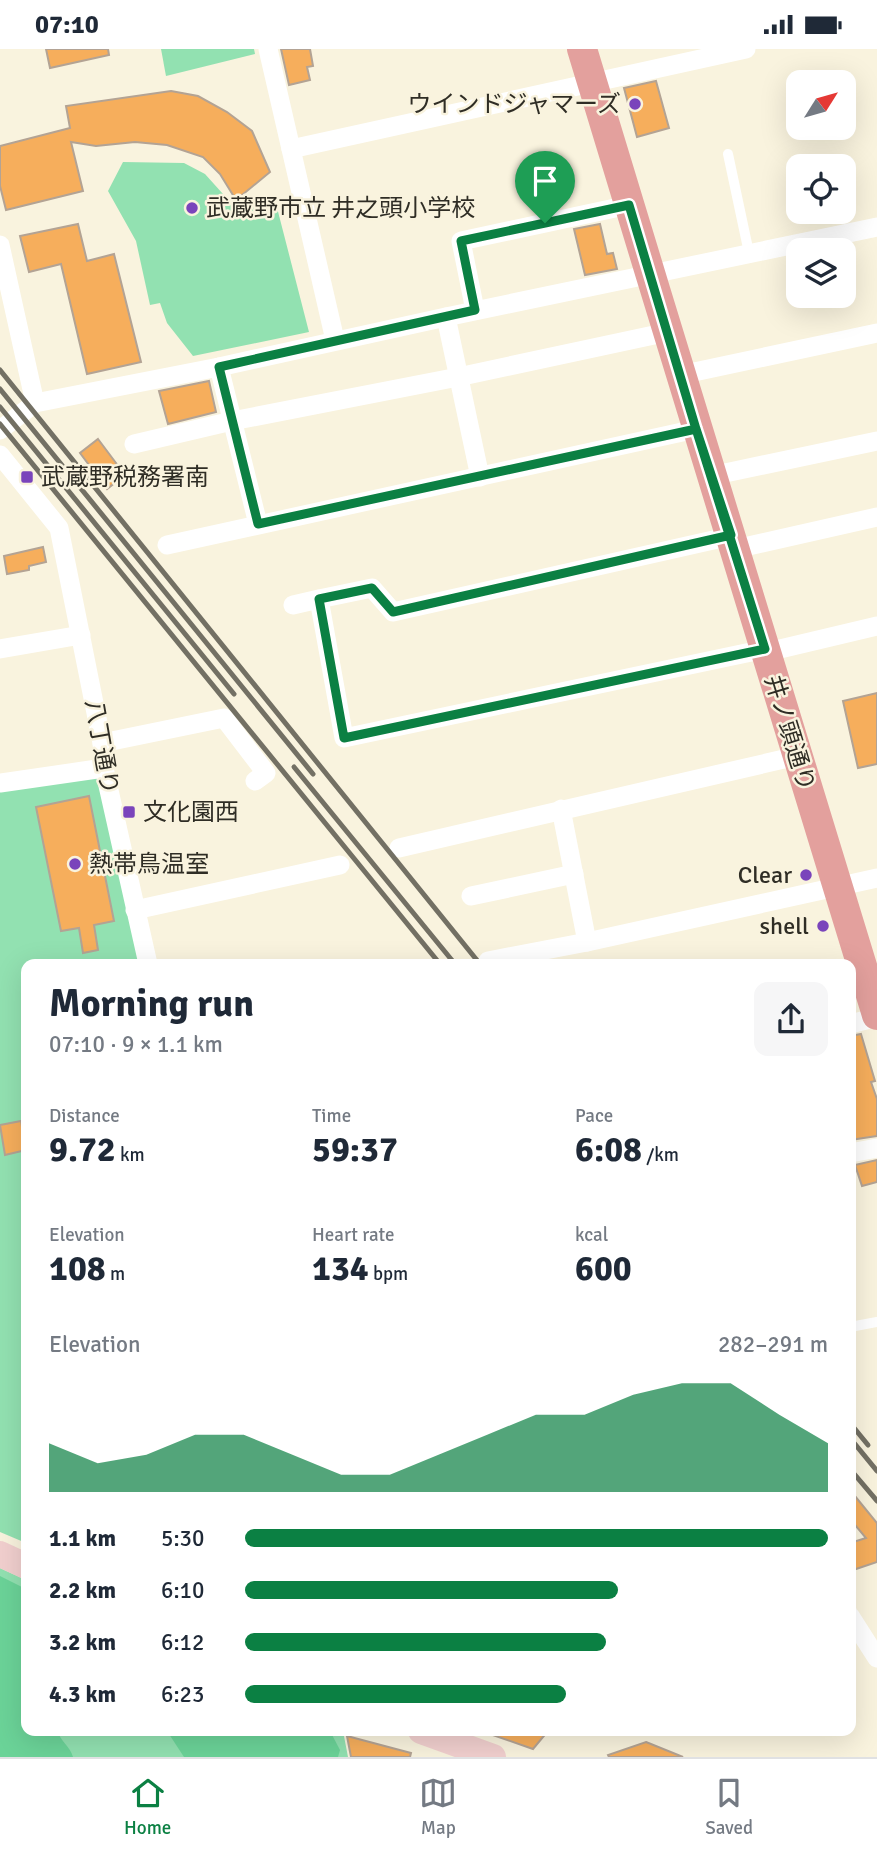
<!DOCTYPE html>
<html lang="en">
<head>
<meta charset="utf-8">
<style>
	body { margin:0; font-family:Signika,"Noto Sans JP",sans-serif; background:#f6f6f7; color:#1f2937; height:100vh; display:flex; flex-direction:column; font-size:26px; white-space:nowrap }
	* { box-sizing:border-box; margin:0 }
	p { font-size:23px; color:#747a83 }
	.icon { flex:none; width:38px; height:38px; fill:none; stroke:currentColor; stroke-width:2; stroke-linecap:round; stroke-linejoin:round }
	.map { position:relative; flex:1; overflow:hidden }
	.drawer { position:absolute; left:21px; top:910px; width:835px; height:777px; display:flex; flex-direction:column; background:#fff; border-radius:14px; box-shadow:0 7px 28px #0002 }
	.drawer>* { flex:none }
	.needle { width:46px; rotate:53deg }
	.controls { position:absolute; left:786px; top:21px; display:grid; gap:14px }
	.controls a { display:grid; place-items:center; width:70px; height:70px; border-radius:14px; background:#fff; box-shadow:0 7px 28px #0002; font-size:35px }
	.pin { position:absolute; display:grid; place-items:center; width:60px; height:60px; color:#fff; margin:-72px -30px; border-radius:50% 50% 50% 0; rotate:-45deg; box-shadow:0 0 7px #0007 }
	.pin .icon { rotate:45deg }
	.round { display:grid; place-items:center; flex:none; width:74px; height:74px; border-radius:14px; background:#f6f6f7 }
	.headline { display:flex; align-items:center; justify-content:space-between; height:119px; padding:0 28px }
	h1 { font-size:38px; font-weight:700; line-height:52px }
	.metrics { display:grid; grid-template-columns:repeat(3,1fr); gap:10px; height:119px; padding:7px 28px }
	.metrics div { display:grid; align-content:center }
	.metrics b { font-size:35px; font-weight:700 }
	.metrics small { font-size:19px; font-weight:400 }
	.metrics p { font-size:19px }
	.chart { height:196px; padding:14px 28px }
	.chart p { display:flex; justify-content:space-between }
	.chart svg { width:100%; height:126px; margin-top:7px; fill:#0b8043; opacity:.7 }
	ul { padding:0 28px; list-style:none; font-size:23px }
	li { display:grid; grid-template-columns:112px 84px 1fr; align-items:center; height:52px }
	li i { height:18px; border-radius:9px; background:#0b8043 }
	.status { display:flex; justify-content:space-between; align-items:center; height:49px; padding:0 35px; background:#fff; direction:ltr }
	.status svg { height:19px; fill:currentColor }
	.tab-bar { display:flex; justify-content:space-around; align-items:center; height:98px; border-top:2px solid #e0e1e3; background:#fff; font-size:19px; color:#747a83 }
	.tab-bar a { display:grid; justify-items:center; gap:4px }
	.tab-bar .active { color:#0b8043 }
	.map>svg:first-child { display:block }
</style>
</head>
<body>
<div class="status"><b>07:10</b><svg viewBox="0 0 49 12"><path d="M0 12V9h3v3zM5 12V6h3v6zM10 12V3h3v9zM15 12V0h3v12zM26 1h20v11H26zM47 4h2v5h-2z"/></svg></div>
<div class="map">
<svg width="877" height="1708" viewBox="0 0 877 1708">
	<rect width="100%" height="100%" fill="#f9f3de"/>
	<g fill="#92e1b1">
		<polygon points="161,0 254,0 255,5 166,27"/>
		<polygon points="123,113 184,114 205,125 232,155 274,147 309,283 193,307 167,274 160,254 150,256 136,192 108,142"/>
		<polygon points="98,726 144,915 26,915 26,1494 0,1483 0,741"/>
		<polygon points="0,1519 26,1531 26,1682 343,1682 348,1708 0,1708"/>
	</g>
	<g fill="#6bd398">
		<path d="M0,1527l26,13v142h32c1,9 12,15 15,26h-73z"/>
		<polygon points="167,1682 330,1682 340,1701 338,1708 184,1708"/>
	</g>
	<g fill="#f6ae5c" stroke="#b3a394" stroke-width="2">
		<polygon points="46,0 108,0 109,6 50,19"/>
		<polygon points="281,0 310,0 313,17 307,18 310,31 289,36"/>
		<polygon points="656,32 669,79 637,88 624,39"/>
		<polygon points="171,42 198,47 227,63 252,82 270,123 236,151 220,125 203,108 167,96 135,93 96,97 71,93 83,142 6,161 0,137 0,97 70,79 66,57"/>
		<polygon points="78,175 87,212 114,205 141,313 87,325 61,215 29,223 20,187"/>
		<polygon points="600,175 607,205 613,204 617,220 585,226 574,180"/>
		<polygon points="209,332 216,363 168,375 159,342"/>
		<polygon points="98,390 125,426 107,440 80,404"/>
		<polygon points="43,498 46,513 29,517 29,521 7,525 4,507"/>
		<polygon points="877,644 877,715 858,719 843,652"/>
		<polygon points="89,747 114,872 94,876 98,901 83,904 79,879 61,882 36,758"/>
		<polygon points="861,985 875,1032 871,1033 877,1050 877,1087 850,1091 850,987"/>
		<polygon points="21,1072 26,1101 5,1106 0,1076"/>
		<polygon points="877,1111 877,1133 862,1137 855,1116"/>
		<polygon points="850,1441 877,1474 877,1513 850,1522 850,1494 866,1489 850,1470"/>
		<polygon points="487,1682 548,1682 533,1700 487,1684"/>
		<polygon points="347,1687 411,1704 410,1708 351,1708"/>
		<polygon points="646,1693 683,1708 609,1708 608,1706"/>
	</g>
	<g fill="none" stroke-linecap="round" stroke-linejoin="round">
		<g stroke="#fff" stroke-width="10">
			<polyline points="728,105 749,204"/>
			<polyline points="850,1278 877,1273"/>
		</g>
		<g stroke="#fff" stroke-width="19">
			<polyline points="268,0 335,291"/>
			<polyline points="291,100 746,0"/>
			<polyline points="0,196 35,354"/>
			<polyline points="475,261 461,192 629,156"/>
			<polyline points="446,268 480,428"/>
			<polyline points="219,318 258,475"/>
			<polyline points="680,326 877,284"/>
			<polyline points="0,381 35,354 219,318 446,268 877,178"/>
			<polyline points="134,395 232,372 458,328 668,283"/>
			<polyline points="0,406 59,479 102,694 104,719 148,915"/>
			<polyline points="711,427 877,392"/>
			<polyline points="167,496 696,380"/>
			<polyline points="735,500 877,468"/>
			<polyline points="319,550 372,539 393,563 731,487"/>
			<polyline points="293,556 319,550 344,689 765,600 780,600 877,577"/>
			<polyline points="0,600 81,586"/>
			<polyline points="102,694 224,669 266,724 255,732"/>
			<polyline points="0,734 104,719"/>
			<polyline points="561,760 587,893"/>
			<polyline points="399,799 797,707"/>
			<polyline points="471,847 574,825"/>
			<polyline points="135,861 340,816"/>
			<polyline points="488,912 587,893 877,829"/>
			<polyline points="850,975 866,971 877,964"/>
			<polyline points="850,1104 877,1099"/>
			<polyline points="850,1567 877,1609"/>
		</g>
		<g stroke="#f1cfce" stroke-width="26">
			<polyline points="0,1505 26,1517"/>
			<polyline points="421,1682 493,1708"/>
		</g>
		<path stroke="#e3a09d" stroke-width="30" d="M582,0c98,322 195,644 295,966"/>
		<g stroke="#737064" stroke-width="5">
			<polyline points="0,321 480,915"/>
			<polyline points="0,340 313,725"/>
			<polyline points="0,358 234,645"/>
			<polyline points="0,375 440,915"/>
			<polyline points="294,718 455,915"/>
			<polyline points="850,1374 868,1396"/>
			<polyline points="850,1389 877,1422"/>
			<polyline points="850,1420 877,1452"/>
		</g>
	</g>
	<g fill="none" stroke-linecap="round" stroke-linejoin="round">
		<defs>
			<polyline id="route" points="545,174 461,192 475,261 219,318 258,475 696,380 765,600 344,689 319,550 372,539 393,563 731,486 696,380 629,156 545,174"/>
		</defs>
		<use href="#route" stroke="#fff" stroke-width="14"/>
		<use href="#route" stroke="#0b8043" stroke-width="9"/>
	</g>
	<g fill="#7a44bb" stroke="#f9f3de" stroke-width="2.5">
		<circle cx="635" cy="55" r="7"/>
		<circle cx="192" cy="159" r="7"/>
		<rect x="20" y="421" width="14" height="14" rx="3.5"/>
		<rect x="122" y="756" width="14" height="14" rx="3.5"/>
		<circle cx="75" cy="815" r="7"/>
		<circle cx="806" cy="826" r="7"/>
		<circle cx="823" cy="877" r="7"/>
	</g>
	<g text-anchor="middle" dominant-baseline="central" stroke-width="5" stroke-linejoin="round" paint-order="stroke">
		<g font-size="24" fill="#2f2d25" stroke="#f9f3de" text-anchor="start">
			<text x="621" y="55" text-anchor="end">ウインドジャマーズ</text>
			<text x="206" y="159">武蔵野市立 井之頭小学校</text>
			<text x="41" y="428">武蔵野税務署南</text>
			<text x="143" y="763">文化園西</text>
			<text x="89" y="815">熱帯鳥温室</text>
			<text x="792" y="826" text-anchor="end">Clear</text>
			<text x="809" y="877" text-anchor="end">shell</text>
		</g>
		<g font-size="24" fill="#2f2d25" stroke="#f9f3de">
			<text transform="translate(790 684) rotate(73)">井ノ頭通り</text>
			<text transform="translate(102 698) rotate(80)">八丁通り</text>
		</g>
	</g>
</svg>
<div class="controls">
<a><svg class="needle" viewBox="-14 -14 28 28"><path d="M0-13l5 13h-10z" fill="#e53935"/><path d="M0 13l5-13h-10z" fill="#747a83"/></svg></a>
<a><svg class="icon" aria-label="locate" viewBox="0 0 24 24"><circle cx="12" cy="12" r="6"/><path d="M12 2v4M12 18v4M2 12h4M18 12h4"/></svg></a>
<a><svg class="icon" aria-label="layers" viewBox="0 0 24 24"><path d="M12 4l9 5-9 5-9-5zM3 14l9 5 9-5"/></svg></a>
</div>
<div class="pin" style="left:545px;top:174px;background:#1e9e55"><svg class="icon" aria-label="arrive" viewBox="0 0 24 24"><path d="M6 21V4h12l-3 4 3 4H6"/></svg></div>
<section class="drawer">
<div class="headline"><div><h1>Morning run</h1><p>07:10 · 9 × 1.1 km</p></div><a class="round"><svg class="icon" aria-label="share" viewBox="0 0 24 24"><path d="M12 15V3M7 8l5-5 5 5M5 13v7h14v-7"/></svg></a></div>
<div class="metrics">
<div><p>Distance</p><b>9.72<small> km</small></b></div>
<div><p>Time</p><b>59:37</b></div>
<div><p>Pace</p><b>6:08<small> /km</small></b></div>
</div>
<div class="metrics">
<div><p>Elevation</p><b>108<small> m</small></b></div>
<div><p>Heart rate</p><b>134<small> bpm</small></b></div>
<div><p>kcal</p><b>600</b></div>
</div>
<div class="chart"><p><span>Elevation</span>282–291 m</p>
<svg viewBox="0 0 160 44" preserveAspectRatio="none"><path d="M0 44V27L10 34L20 31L30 24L40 24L50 31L60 38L70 38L80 31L90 24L100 17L110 17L120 10L130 6L140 6L150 17L160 27V44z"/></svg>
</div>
<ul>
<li><b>1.1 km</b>5:30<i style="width:100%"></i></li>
<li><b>2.2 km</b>6:10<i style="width:64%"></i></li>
<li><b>3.2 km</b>6:12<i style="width:62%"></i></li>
<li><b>4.3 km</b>6:23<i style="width:55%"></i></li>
</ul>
</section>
</div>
<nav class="tab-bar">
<a class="active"><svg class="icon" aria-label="home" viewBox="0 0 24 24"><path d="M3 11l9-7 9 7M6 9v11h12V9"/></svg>Home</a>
<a><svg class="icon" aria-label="map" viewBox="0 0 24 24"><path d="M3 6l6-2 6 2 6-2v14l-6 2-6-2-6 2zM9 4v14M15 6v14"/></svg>Map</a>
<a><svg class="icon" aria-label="saved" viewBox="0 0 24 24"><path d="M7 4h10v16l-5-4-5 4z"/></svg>Saved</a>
</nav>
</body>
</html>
